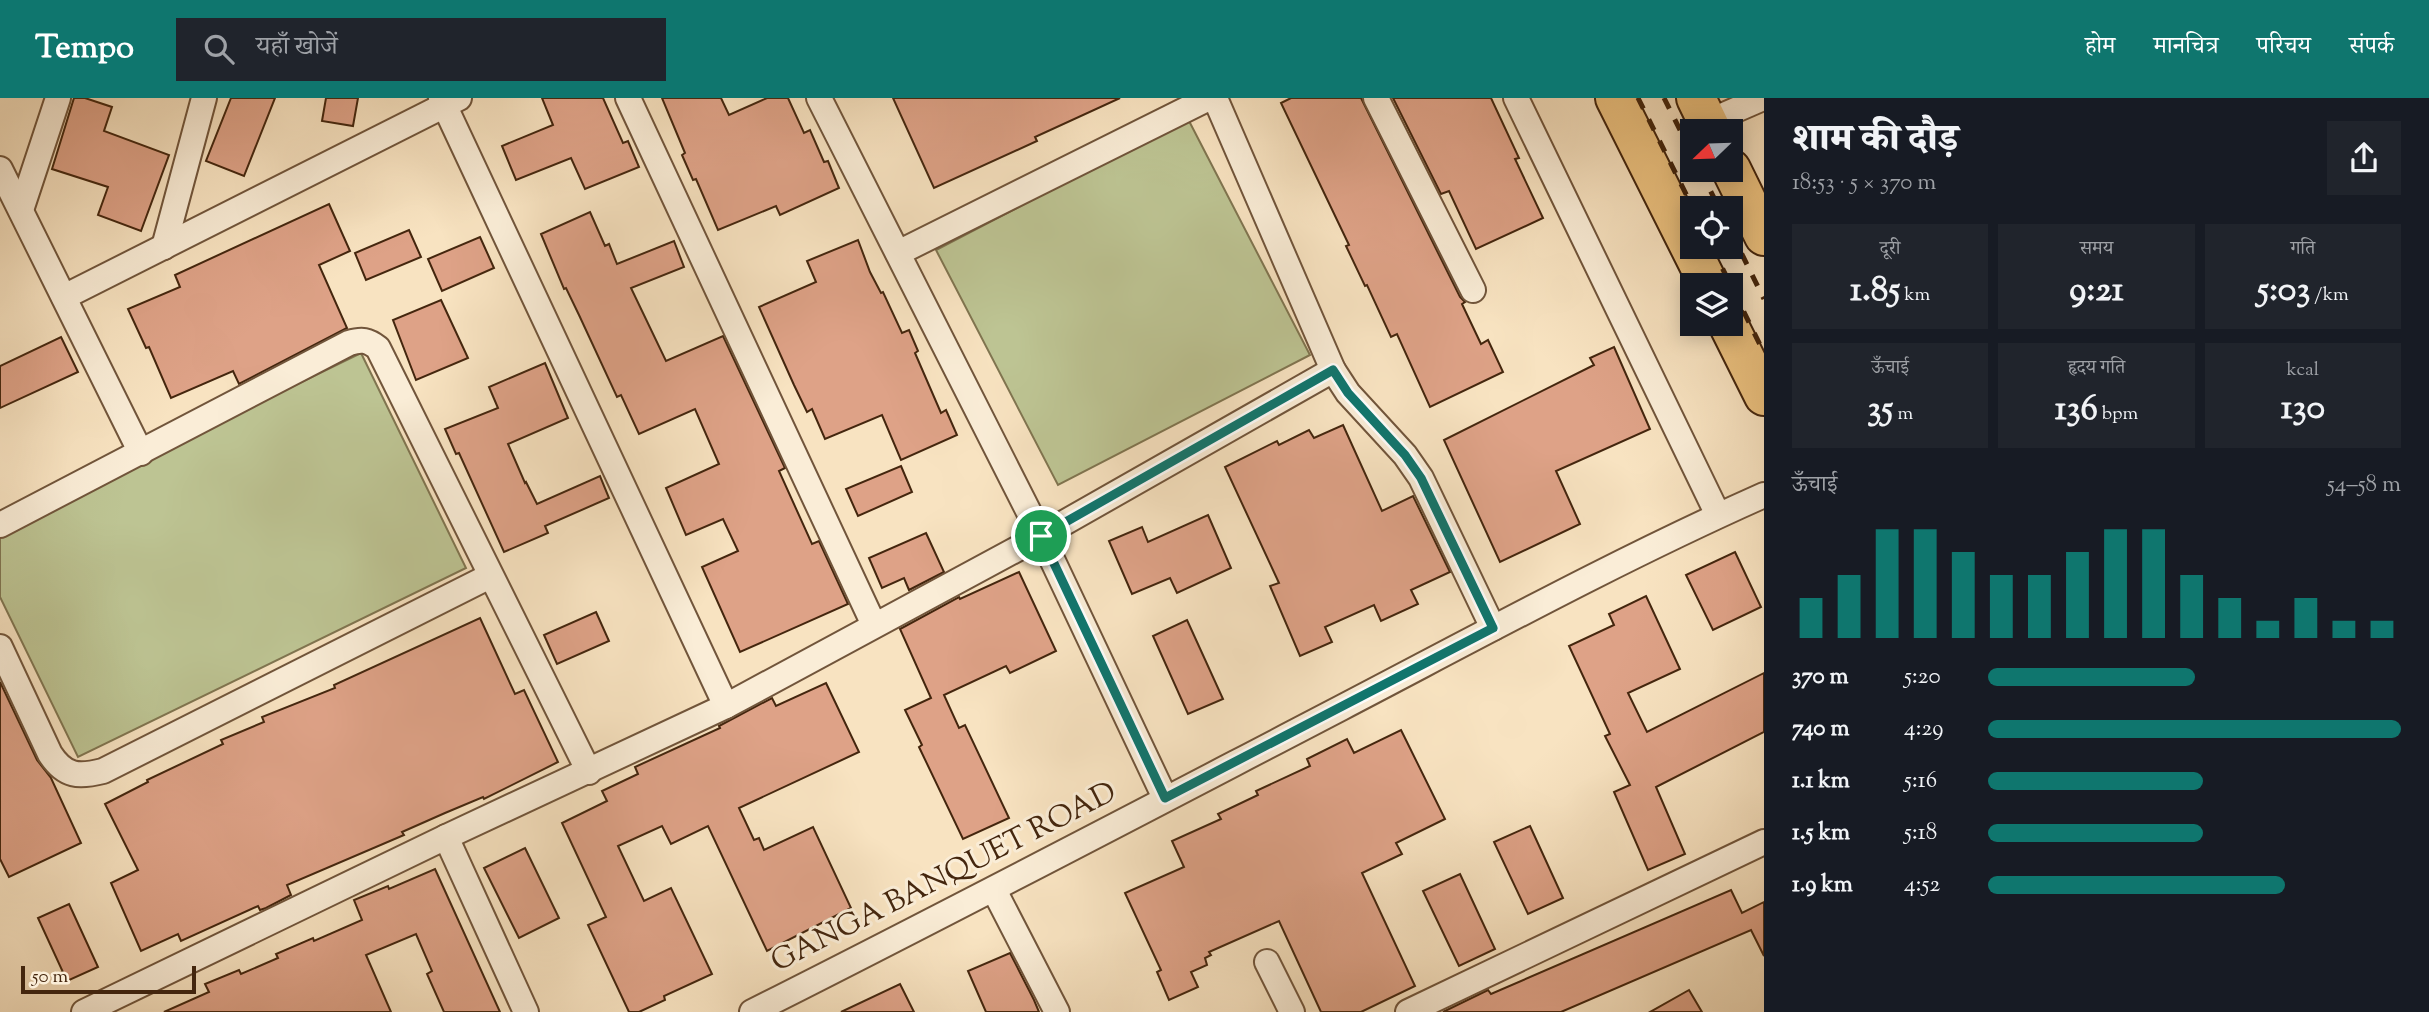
<!DOCTYPE html>
<html lang="hi">
<head>
<meta charset="utf-8">
<style>
	body { margin:0; font-family:"Sorts Mill Goudy","Noto Serif Devanagari",serif; background:#20242c; color:#f1f3f6; height:100vh; display:flex; flex-direction:column; font-size:26px; white-space:nowrap }
	* { box-sizing:border-box; margin:0 }
	p { font-size:23px; color:#9ea1a6 }
	.icon { flex:none; width:38px; height:38px; fill:none; stroke:currentColor; stroke-width:2; stroke-linecap:round; stroke-linejoin:round }
	.map { position:relative; flex:1; overflow:hidden }
	.side { display:flex; flex-direction:column; background:#171b24; width:665px }
	.side>* { flex:none }
	.needle { width:46px; rotate:247deg }
	.tools { position:absolute; left:1680px; top:21px; display:grid; gap:14px }
	.tools a { display:grid; place-items:center; width:63px; height:63px; border-radius:0px; background:#171b24; box-shadow:0 4px 18px #0003; font-size:35px }
	.scale { position:absolute; left:21px; bottom:18px; width:175px; box-sizing:border-box; padding-left:7px; border:4px solid #44260e; border-top:0; font-size:19px; line-height:24px; white-space:nowrap; color:#44260e; -webkit-text-stroke:5px #faedd7; paint-order:stroke }
	.pin { position:absolute; display:grid; place-items:center; width:60px; height:60px; color:#fff; margin:-30px; border:4px solid #fff; border-radius:50%; box-shadow:0 2px 7px #0007 }
	.round { display:grid; place-items:center; flex:none; width:74px; height:74px; border-radius:0px; background:#20242c }
	.overview { display:flex; align-items:center; justify-content:space-between; height:119px; padding:0 28px }
	h1 { font-size:38px; font-weight:800; line-height:52px }
	.stats { display:grid; grid-template-columns:repeat(3,1fr); gap:10px; height:119px; padding:7px 28px }
	.stats div { display:grid; align-content:center; border-radius:0px; background:#20242c; text-align:center }
	.stats b { font-size:35px; font-weight:800 }
	.stats small { font-size:19px; font-weight:400 }
	.stats p { font-size:19px }
	.chart { height:196px; padding:14px 28px }
	.chart p { display:flex; justify-content:space-between }
	.chart svg { width:100%; height:126px; margin-top:7px; stroke:#0f766e; stroke-width:6 }
	ul { padding:0 28px; list-style:none; font-size:23px }
	li { display:grid; grid-template-columns:112px 84px 1fr; align-items:center; height:52px }
	li i { height:18px; border-radius:9px; background:#0f766e }
	header { display:flex; align-items:center; gap:42px; box-sizing:border-box; height:98px; padding:0 35px; background:#0f766e; color:#fff }
	header strong { font-size:33px }
	nav { display:flex; gap:38px; margin-inline-start:auto; font-size:24px }
	.search { width:490px; height:63px; background:#20242c; display:flex; align-items:center; gap:18px; box-sizing:border-box; padding:0 24px; border-radius:0px; color:#9ea1a6; font-size:26px }
	main { display:flex; flex:1; min-height:0 }
	.map>svg:first-child { display:block }
</style>
</head>
<body>
<header>
<strong>Tempo</strong>
<div class="search"><svg class="icon" aria-label="search" viewBox="0 0 24 24"><circle cx="10" cy="10" r="6"/><path d="M15 15l6 6"/></svg>यहाँ खोजें</div>
<nav><a>होम</a><a>मानचित्र</a><a>परिचय</a><a>संपर्क</a></nav>
</header>
<main>
<div class="map">
<svg width="1764" height="914" viewBox="0 0 1764 914">
	<rect width="100%" height="100%" fill="#f8e3c1"/>
	<filter id="stains"><feTurbulence type="fractalNoise" baseFrequency=".00286" numOctaves="4"/><feColorMatrix values="0 0 0 0 .2 0 0 0 0 .09 0 0 0 0 .02 0 0 0 .5 -.17"/></filter>
	<radialGradient id="worn" r=".72"><stop offset=".6" stop-color="#630" stop-opacity="0"/><stop offset="1" stop-color="#630" stop-opacity=".3"/></radialGradient>
	<g fill="#bdc493" stroke="#807550" stroke-width="2">
		<polygon points="1188,21 1310,257 1058,387 936,152"/>
		<polygon points="361,255 466,470 78,659 0,499 0,431"/>
	</g>
	<g fill="#dea287" stroke="#44260e" stroke-width="2">
		<polygon points="74,0 85,0 112,9 104,33 169,57 141,133 98,117 108,89 52,71"/>
		<polygon points="231,0 275,0 244,78 206,63"/>
		<polygon points="326,0 358,0 353,28 322,23"/>
		<polygon points="542,0 603,0 623,45 628,43 639,69 585,91 571,60 516,82 502,48 553,27"/>
		<polygon points="662,0 721,0 729,17 767,0 788,0 804,35 810,32 824,64 828,63 839,90 780,117 776,108 718,132 696,81 693,82 682,57 685,55"/>
		<polygon points="893,0 1120,0 1035,39 1037,43 934,90"/>
		<polygon points="1291,0 1361,0 1460,199 1465,204 1462,206 1481,246 1488,242 1503,274 1430,309 1397,236 1391,239 1367,187 1365,188 1346,148 1349,147 1281,5"/>
		<polygon points="1393,0 1491,0 1519,60 1515,61 1543,120 1476,151 1449,93 1441,96"/>
		<polygon points="329,106 350,153 319,167 347,230 239,286 233,273 171,300 149,249 146,250 128,211 180,189 175,177"/>
		<polygon points="590,114 605,148 609,146 617,166 674,143 684,169 631,190 666,263 723,238 785,370 779,373 812,446 819,443 848,506 740,554 702,469 738,453 723,421 686,437 666,390 719,366 695,311 639,336 621,297 617,299 579,217 566,190 564,191 541,136"/>
		<polygon points="409,132 421,159 366,182 355,155"/>
		<polygon points="480,139 494,170 442,193 428,161"/>
		<polygon points="858,142 870,174 881,195 883,194 902,235 909,232 918,253 915,255 941,315 946,312 957,337 901,362 882,317 825,341 812,311 807,314 794,287 759,209 816,184 807,163"/>
		<polygon points="441,202 468,260 416,282 393,222"/>
		<polygon points="61,239 78,274 0,310 0,268"/>
		<polygon points="1614,249 1650,331 1556,373 1580,426 1500,464 1444,342 1594,267 1590,260"/>
		<polygon points="545,265 568,320 508,346 525,385 526,384 537,406 600,378 609,400 545,428 548,435 504,454 459,355 456,356 445,331 498,310 489,289"/>
		<polygon points="1343,327 1382,413 1413,398 1450,474 1411,492 1418,506 1381,523 1374,507 1325,529 1332,544 1300,558 1270,488 1279,485 1225,369 1277,343 1279,347 1309,332 1314,340"/>
		<polygon points="901,368 912,394 858,418 846,391"/>
		<polygon points="1208,417 1231,470 1177,495 1170,480 1132,496 1109,443 1142,429 1148,444"/>
		<polygon points="926,435 944,474 909,492 904,480 882,490 869,460"/>
		<polygon points="1735,454 1761,509 1713,532 1686,477"/>
		<polygon points="1019,474 1056,553 1010,575 1006,568 944,597 959,630 965,627 1009,720 963,741 919,649 922,647 905,612 931,600 900,531 959,499 960,501"/>
		<polygon points="1646,498 1680,571 1628,595 1647,634 1764,575 1764,634 1656,689 1685,756 1648,772 1614,694 1630,687 1605,638 1610,636 1569,548 1614,527 1609,516"/>
		<polygon points="596,514 609,543 557,566 544,537"/>
		<polygon points="480,520 515,596 524,592 558,664 484,701 483,699 445,715 402,734 404,737 287,787 291,797 266,810 260,812 258,808 181,843 178,836 141,853 111,785 138,772 105,706 148,684 147,682 223,646 221,642 264,624 262,619 335,590 334,587"/>
		<polygon points="1187,522 1223,601 1188,616 1153,538"/>
		<polygon points="0,584 37,662 51,680 81,745 9,779 0,761"/>
		<polygon points="826,585 859,654 739,710 754,742 759,740 764,752 813,729 851,810 767,853 708,728 671,746 662,728 618,748 644,803 671,790 712,876 664,898 665,902 639,914 629,914 588,827 606,819 562,725 607,703 602,693 638,676 635,669 720,630 719,628 772,600 776,608"/>
		<polygon points="1401,632 1445,721 1396,745 1402,756 1362,775 1415,888 1361,914 1321,914 1279,823 1209,854 1211,857 1205,860 1207,867 1191,874 1198,889 1169,902 1157,874 1161,872 1125,795 1184,769 1172,743 1221,721 1218,716 1258,697 1256,693 1310,668 1307,661 1347,641 1354,655"/>
		<polygon points="1530,728 1563,800 1528,816 1494,744"/>
		<polygon points="525,750 559,820 519,840 484,770"/>
		<polygon points="435,771 500,914 444,914 427,876 432,873 416,836 366,857 391,914 164,914 209,894 205,886 239,872 241,876 278,860 276,856 313,840 314,843 362,822 354,802 388,788 389,791"/>
		<polygon points="1460,776 1495,851 1459,868 1423,793"/>
		<polygon points="1731,792 1742,815 1764,804 1764,858 1751,832 1561,914 1443,914 1488,892 1491,896"/>
		<polygon points="69,806 98,869 67,883 38,820"/>
		<polygon points="1010,855 1034,902 1039,914 986,914 968,873"/>
		<polygon points="900,886 914,914 841,914"/>
		<polygon points="1689,892 1702,914 1650,914"/>
	</g>
	<g fill="none" stroke-linecap="round" stroke-linejoin="round">
		<defs>
			<g id="minor">
				<polyline points="441,0 726,608"/>
				<polyline points="628,0 874,527"/>
				<polyline points="819,0 1041,438 1165,700"/>
				<polyline points="1215,0 1333,272 1348,295 1405,357 1421,380 1493,530"/>
				<polyline points="1376,0 1473,192"/>
				<polyline points="1516,0 1718,417"/>
				<polyline points="1708,24 1763,0"/>
				<polyline points="0,71 141,355"/>
				<polyline points="21,112 58,0"/>
				<polyline points="164,149 204,0"/>
				<polyline points="898,155 1209,0"/>
				<polyline points="64,199 459,0"/>
				<path d="M0,427l349,-182c13,-4 19,-3 29,5l211,424"/>
				<path d="M0,549l50,107c15,23 29,23 53,17l387,-195"/>
				<polyline points="446,739 526,914"/>
				<polyline points="994,792 1057,914"/>
				<polyline points="1267,864 1292,914"/>
				<polyline points="84,914 446,739 726,608 1041,438 1333,272"/>
				<path d="M752,914c197,-99 393,-202 589,-304 140,-73 279,-149 423,-213"/>
				<polyline points="1408,914 1764,744"/>
			</g>
			<g id="trunk">
				<polyline points="1615,0 1709,187"/>
				<polyline points="1696,0 1712,33"/>
				<polyline points="1731,71 1764,138"/>
				<polyline points="1728,226 1764,298"/>
			</g>
		</defs>
		<use href="#minor" stroke="#71553b" stroke-width="28"/>
		<use href="#trunk" stroke="#44260e" stroke-width="42"/>
		<use href="#minor" stroke="#faedd7" stroke-width="24"/>
		<use href="#trunk" stroke="#ecc280" stroke-width="38"/>
		<g stroke="#44260e" stroke-width="5" stroke-dasharray="12 12" stroke-linecap="butt">
			<polyline points="1638,0 1693,110"/>
			<polyline points="1664,0 1692,56"/>
			<polyline points="1700,72 1719,110"/>
			<polyline points="1731,134 1764,201"/>
			<polyline points="1712,149 1764,255"/>
		</g>
	</g>
	<g fill="none" stroke-linecap="round" stroke-linejoin="round">
		<defs>
			<polygon id="route" points="1333,272 1348,295 1405,357 1421,380 1493,530 1165,700 1041,438"/>
		</defs>
		<use href="#route" stroke="#fff" stroke-width="14"/>
		<use href="#route" stroke="#0f766e" stroke-width="9"/>
	</g>
	<g text-anchor="middle" dominant-baseline="central" stroke-width="6" stroke-linejoin="round" paint-order="stroke">
		<g font-size="30" fill="#44260e" stroke="#faedd7">
			<text transform="translate(944 780) rotate(-27)">GANGA BANQUET ROAD</text>
		</g>
	</g>
	<rect width="100%" height="100%" filter="url(#stains)"/>
	<rect width="100%" height="100%" fill="url(#worn)"/>
</svg>
<div class="tools">
<a><svg class="needle" viewBox="-14 -14 28 28"><path d="M0-13l5 13h-10z" fill="#e53935"/><path d="M0 13l5-13h-10z" fill="#9ea1a6"/></svg></a>
<a><svg class="icon" aria-label="locate" viewBox="0 0 24 24"><circle cx="12" cy="12" r="6"/><path d="M12 2v4M12 18v4M2 12h4M18 12h4"/></svg></a>
<a><svg class="icon" aria-label="layers" viewBox="0 0 24 24"><path d="M12 4l9 5-9 5-9-5zM3 14l9 5 9-5"/></svg></a>
</div>
<div class="scale">50 m</div>
<div class="pin" style="left:1041px;top:438px;background:#1e9e55"><svg class="icon" aria-label="arrive" viewBox="0 0 24 24"><path d="M6 21V4h12l-3 4 3 4H6"/></svg></div>
</div>
<section class="side">
<div class="overview"><div><h1>शाम की दौड़</h1><p>18:53 · 5 × 370 m</p></div><a class="round"><svg class="icon" aria-label="share" viewBox="0 0 24 24"><path d="M12 15V3M7 8l5-5 5 5M5 13v7h14v-7"/></svg></a></div>
<div class="stats">
<div><p>दूरी</p><b>1.85<small> km</small></b></div>
<div><p>समय</p><b>9:21</b></div>
<div><p>गति</p><b>5:03<small> /km</small></b></div>
</div>
<div class="stats">
<div><p>ऊँचाई</p><b>35<small> m</small></b></div>
<div><p>हृदय गति</p><b>136<small> bpm</small></b></div>
<div><p>kcal</p><b>130</b></div>
</div>
<div class="chart"><p><span>ऊँचाई</span>54–58 m</p>
<svg viewBox="0 0 160 44" preserveAspectRatio="none"><path d="M5 44V30M15 44V22M25 44V6M35 44V6M45 44V14M55 44V22M65 44V22M75 44V14M85 44V6M95 44V6M105 44V22M115 44V30M125 44V38M135 44V30M145 44V38M155 44V38"/></svg>
</div>
<ul>
<li><b>370 m</b>5:20<i style="width:50%"></i></li>
<li><b>740 m</b>4:29<i style="width:100%"></i></li>
<li><b>1.1 km</b>5:16<i style="width:52%"></i></li>
<li><b>1.5 km</b>5:18<i style="width:52%"></i></li>
<li><b>1.9 km</b>4:52<i style="width:72%"></i></li>
</ul>
</section>
</main>
</body>
</html>
